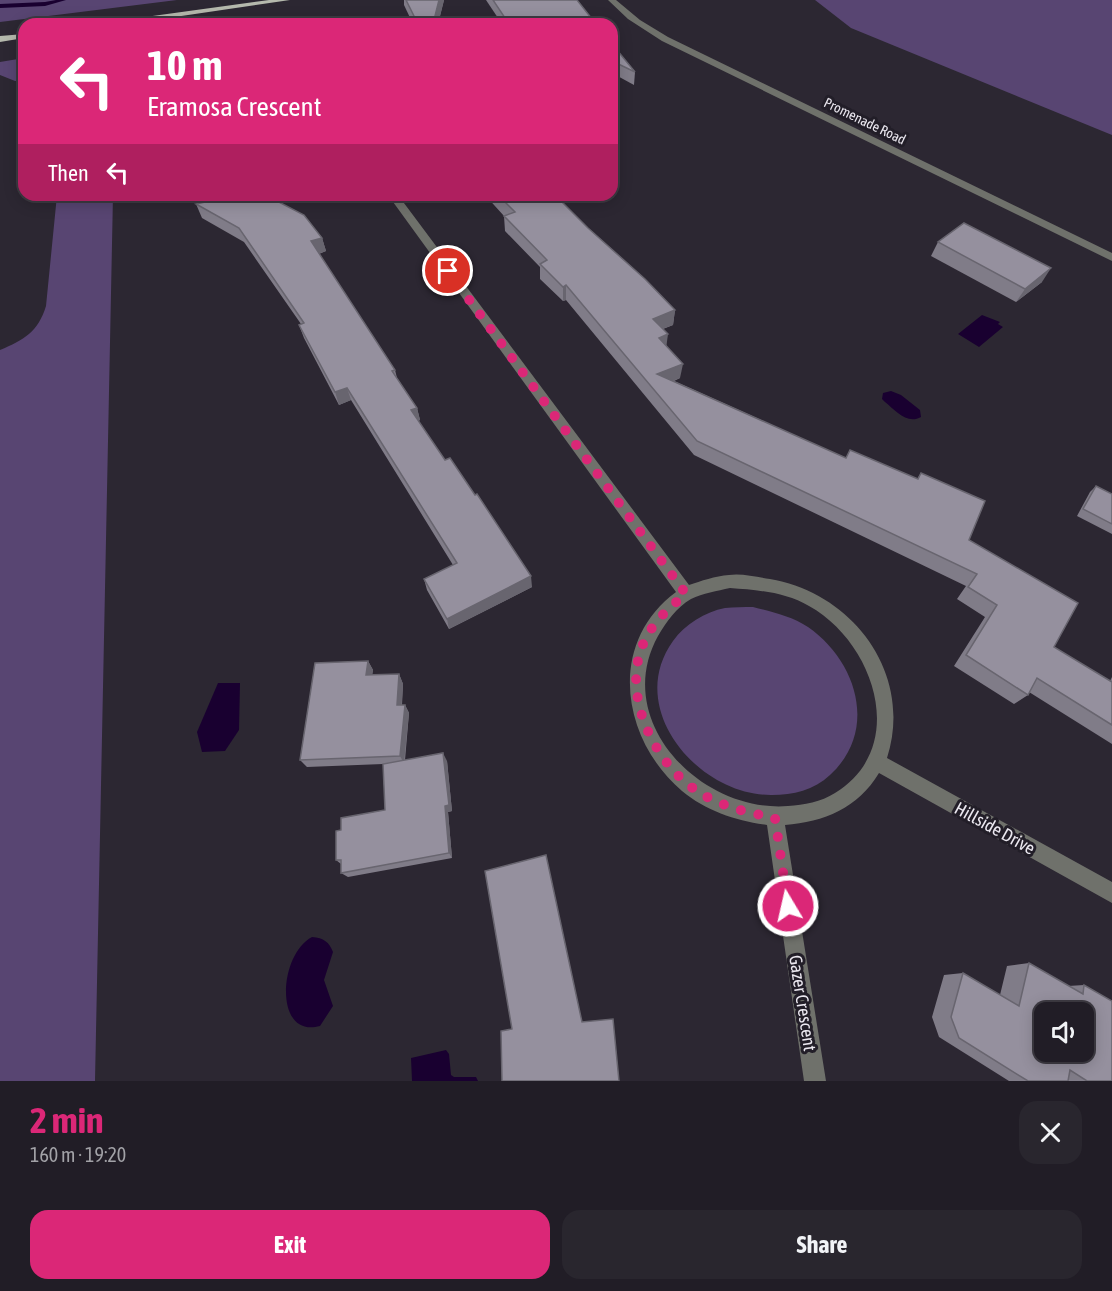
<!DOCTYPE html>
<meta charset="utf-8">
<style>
:root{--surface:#211d26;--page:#29262e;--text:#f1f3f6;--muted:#a2a2a7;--line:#3e3b43;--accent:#db2777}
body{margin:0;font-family:"Asap Condensed",sans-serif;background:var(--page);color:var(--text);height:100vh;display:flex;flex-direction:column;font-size:22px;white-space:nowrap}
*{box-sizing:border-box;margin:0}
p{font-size:20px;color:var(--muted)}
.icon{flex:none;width:33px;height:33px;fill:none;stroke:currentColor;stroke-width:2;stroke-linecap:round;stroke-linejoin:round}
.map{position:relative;height:1081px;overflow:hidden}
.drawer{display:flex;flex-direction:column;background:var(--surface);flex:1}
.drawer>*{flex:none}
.guide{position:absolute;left:18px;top:18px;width:600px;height:183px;border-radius:18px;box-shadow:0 3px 15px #0003,0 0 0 2px var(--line);background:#db2777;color:#fff;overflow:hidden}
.fabs{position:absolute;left:1034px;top:1002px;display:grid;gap:12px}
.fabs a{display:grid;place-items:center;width:60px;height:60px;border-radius:12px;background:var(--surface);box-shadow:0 3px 15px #0003,0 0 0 2px var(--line);font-size:30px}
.pin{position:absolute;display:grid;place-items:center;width:51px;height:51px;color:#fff;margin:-26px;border:3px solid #fff;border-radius:50%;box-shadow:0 2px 6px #0007}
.me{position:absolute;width:66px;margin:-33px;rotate:351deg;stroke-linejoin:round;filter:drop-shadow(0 0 4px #0008)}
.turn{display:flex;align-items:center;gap:21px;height:126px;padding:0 30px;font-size:27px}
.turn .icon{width:78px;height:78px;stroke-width:2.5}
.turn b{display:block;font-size:42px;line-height:51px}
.then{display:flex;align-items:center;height:57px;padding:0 30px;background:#0003;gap:12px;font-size:22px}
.round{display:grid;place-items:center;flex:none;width:63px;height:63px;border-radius:18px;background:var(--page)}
.headline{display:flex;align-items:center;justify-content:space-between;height:102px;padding:0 30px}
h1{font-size:36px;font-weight:700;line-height:45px;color:var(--accent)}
.action{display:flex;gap:12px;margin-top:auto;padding:12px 30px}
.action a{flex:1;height:69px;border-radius:18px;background:var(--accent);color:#fff;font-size:24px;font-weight:700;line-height:69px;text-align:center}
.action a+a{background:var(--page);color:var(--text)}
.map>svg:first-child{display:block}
</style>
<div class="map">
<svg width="1112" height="1081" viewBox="0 0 1112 1081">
<rect width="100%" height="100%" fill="#2c2732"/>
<g fill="#584572">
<polygon points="0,0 177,0 0,22"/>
<polygon points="815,0 1112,0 1112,135 851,28"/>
<polygon points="24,58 24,81 15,81 0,75 0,62"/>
<path d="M57,195H113L95,1081H0V350C24,340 38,332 46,306Z"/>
<path d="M753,607C772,612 791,616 808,627C858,662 878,731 830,775C814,790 793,795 772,795C699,796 624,709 673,641C685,624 705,612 725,608C734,607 744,607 753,607Z"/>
</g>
<g fill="#190030">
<polygon points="982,315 1000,322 998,324 1003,327 979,347 958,334"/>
<path d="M891,391L901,395L920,410L921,417C907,425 895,410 885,402L882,399L883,393Z"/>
<polygon points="218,683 240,683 239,730 225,751 202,752 197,732"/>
<path d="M312,937C324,938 329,942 333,952L324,980L333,1006L320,1026C274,1039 278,955 312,937Z"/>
<polygon points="446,1050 449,1054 451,1075 454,1077 476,1077 478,1081 412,1081 411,1058"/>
</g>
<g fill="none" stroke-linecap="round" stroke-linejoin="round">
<polygon fill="#190030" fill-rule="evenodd" points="56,0 66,0 45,6 0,8 0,4 45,2"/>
<g fill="#6f716b" fill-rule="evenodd">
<polygon points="608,0 616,0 640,20 668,37 1112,253 1112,261 662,41 628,19"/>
<path d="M388,195H398L689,585C701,581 715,576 729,575C741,573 757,577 770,579C853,593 914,674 887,758L1112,882V903L879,773C858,808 824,822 785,825L826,1081H804L767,825C737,821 706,811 682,791C622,740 606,644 676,592ZM730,588C757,590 785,592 809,606C874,642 910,747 835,793C821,802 804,805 788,806C701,813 611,721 658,636C666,622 677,607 691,599C703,593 717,591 730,588Z"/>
</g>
<g fill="#b5b9ad" fill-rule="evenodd">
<polygon points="269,0 290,0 127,24 105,24 109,22"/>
<polygon points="24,34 24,38 0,42 0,36"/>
</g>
</g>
<g fill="#807c88">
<polygon points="404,0 444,0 438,24 413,24 404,5"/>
<polygon points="486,0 577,0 596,24 502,24"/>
<polygon points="612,44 635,72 634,85 612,73"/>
<polygon points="485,195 555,195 588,228 675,310 673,325 663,329 666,346 680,378 674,381 846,458 917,479 921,473 969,540 1054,647 1110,681 1112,677 1112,744 1029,692 1028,695 1014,704 954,666 985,617 957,599 966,586 694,455 566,300 563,301 540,279 540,267 505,231 504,216"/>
<polygon points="271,198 322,238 326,251 319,254 395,370 397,378 417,408 420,420 418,421 532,587 449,629 427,590 424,579 453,565 351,400 339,405 304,338 299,325 301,324 244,242 202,218 196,204 219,199"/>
<polygon points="938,242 1042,282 1016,302 931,256"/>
<polygon points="1096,486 1112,494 1112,534 1077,516 1090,492"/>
<polygon points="368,661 373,670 372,675 399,674 403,684 402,705 405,705 409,713 405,760 447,761 452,811 448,812 452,858 348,877 341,873 341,864 336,860 341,830 385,810 383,764 307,767 300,760"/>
<polygon points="1029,963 1068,986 1084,985 1112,1081 1009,1081 939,1037 932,1017 944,975 963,973 1000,995 1007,966"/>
</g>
<g fill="#68656f">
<polygon points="439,0 444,0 438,24 433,24"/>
<polygon points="322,238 326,251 315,255 311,241"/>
<polygon points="1051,268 1042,282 1016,302 1025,289"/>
<polygon points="566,285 566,300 563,301 563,287"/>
<polygon points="675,310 673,325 651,333 653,319"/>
<polygon points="668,334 666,349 659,338"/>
<polygon points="683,364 680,378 655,388 657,374"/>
<polygon points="347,388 351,400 339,405 335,392"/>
<polygon points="417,408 420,420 414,423 411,410"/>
<polygon points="531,576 532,587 449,629 447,619"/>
<polygon points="368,661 373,670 371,684 366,675"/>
<polygon points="399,674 403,684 401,714 397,705"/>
<polygon points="405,705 409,713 404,763 400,756"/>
<polygon points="443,753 447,761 452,811 448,812 452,858 449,853 445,806"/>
</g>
<g fill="#95909e" stroke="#68656f" stroke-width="1.5" fill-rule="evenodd">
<polygon points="406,0 439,0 433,24 418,24"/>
<polygon points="493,0 577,0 596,24 509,24"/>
<polygon points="612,44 635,72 612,61"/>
<polygon points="217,195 270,195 271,198 304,215 322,238 311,241 395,370 392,371 417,408 411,410 445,460 450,458 475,495 477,494 531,576 447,619 424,579 457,563 347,388 335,392 299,325 304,323 239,228 196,204 219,199"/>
<polygon points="498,195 555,195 588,228 645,279 675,310 653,319 668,334 659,338 683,364 657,374 846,458 850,450 918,479 921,473 985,501 969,540 1078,603 1054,647 1112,682 1112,725 1037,678 1028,695 966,655 997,605 968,587 977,574 697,441 566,285 563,287 540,264 547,260 504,216 515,212"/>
<polygon points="964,223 1051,268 1025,289 938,242"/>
<polygon points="1096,486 1112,494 1112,524 1083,509"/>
<polygon points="368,661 366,675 399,674 397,705 405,705 400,756 300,760 315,663"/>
<polygon points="443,753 449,805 445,806 449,853 341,873 341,860 336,860 336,831 341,830 341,818 385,810 383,764"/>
<polygon points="546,855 582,1022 613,1019 619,1081 502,1081 501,1031 512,1029 485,871"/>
<path d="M1029,963L1083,994L1084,985L1112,1001V1081H1087L1070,1070L1068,1081H1028L959,1038L951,1017L963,973L1019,1006ZM1044,1012H1083V1052H1044Z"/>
</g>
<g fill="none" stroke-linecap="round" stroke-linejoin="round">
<path stroke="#db2777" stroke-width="10" stroke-dasharray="0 18" d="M448,271L686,594C671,606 655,620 646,638C620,687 649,754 690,786C715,805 744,812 775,818L788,906"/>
</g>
<g text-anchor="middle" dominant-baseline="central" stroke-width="6" stroke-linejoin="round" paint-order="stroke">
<g font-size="14" fill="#ebe8f0" stroke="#221e28">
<text transform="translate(865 121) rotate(26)">Promenade Road</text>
</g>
<g font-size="18" fill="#ebe8f0" stroke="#221e28">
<text transform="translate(995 828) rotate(29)">Hillside Drive</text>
<text transform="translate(803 1003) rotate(81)">Gazer Crescent</text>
</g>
</g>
</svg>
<div class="fabs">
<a><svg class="icon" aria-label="sound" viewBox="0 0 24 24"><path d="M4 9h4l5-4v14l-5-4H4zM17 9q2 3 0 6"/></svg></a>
</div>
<div class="pin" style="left:448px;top:271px;background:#d93025"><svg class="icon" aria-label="arrive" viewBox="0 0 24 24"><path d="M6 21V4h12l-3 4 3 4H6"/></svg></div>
<svg class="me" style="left:788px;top:906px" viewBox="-20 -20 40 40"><circle r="17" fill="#db2777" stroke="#fff" stroke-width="3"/><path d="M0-11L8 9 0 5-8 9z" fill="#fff"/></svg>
<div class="guide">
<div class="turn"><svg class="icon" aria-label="left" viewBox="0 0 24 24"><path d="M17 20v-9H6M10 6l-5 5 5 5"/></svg><div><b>10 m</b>Eramosa Crescent</div></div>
<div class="then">Then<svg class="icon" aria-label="left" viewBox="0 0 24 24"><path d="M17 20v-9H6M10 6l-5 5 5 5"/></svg></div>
</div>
</div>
<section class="drawer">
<div class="headline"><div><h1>2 min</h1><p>160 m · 19:20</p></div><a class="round"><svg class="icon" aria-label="close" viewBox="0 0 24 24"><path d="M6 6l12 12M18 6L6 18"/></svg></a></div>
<div class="action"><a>Exit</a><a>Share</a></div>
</section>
